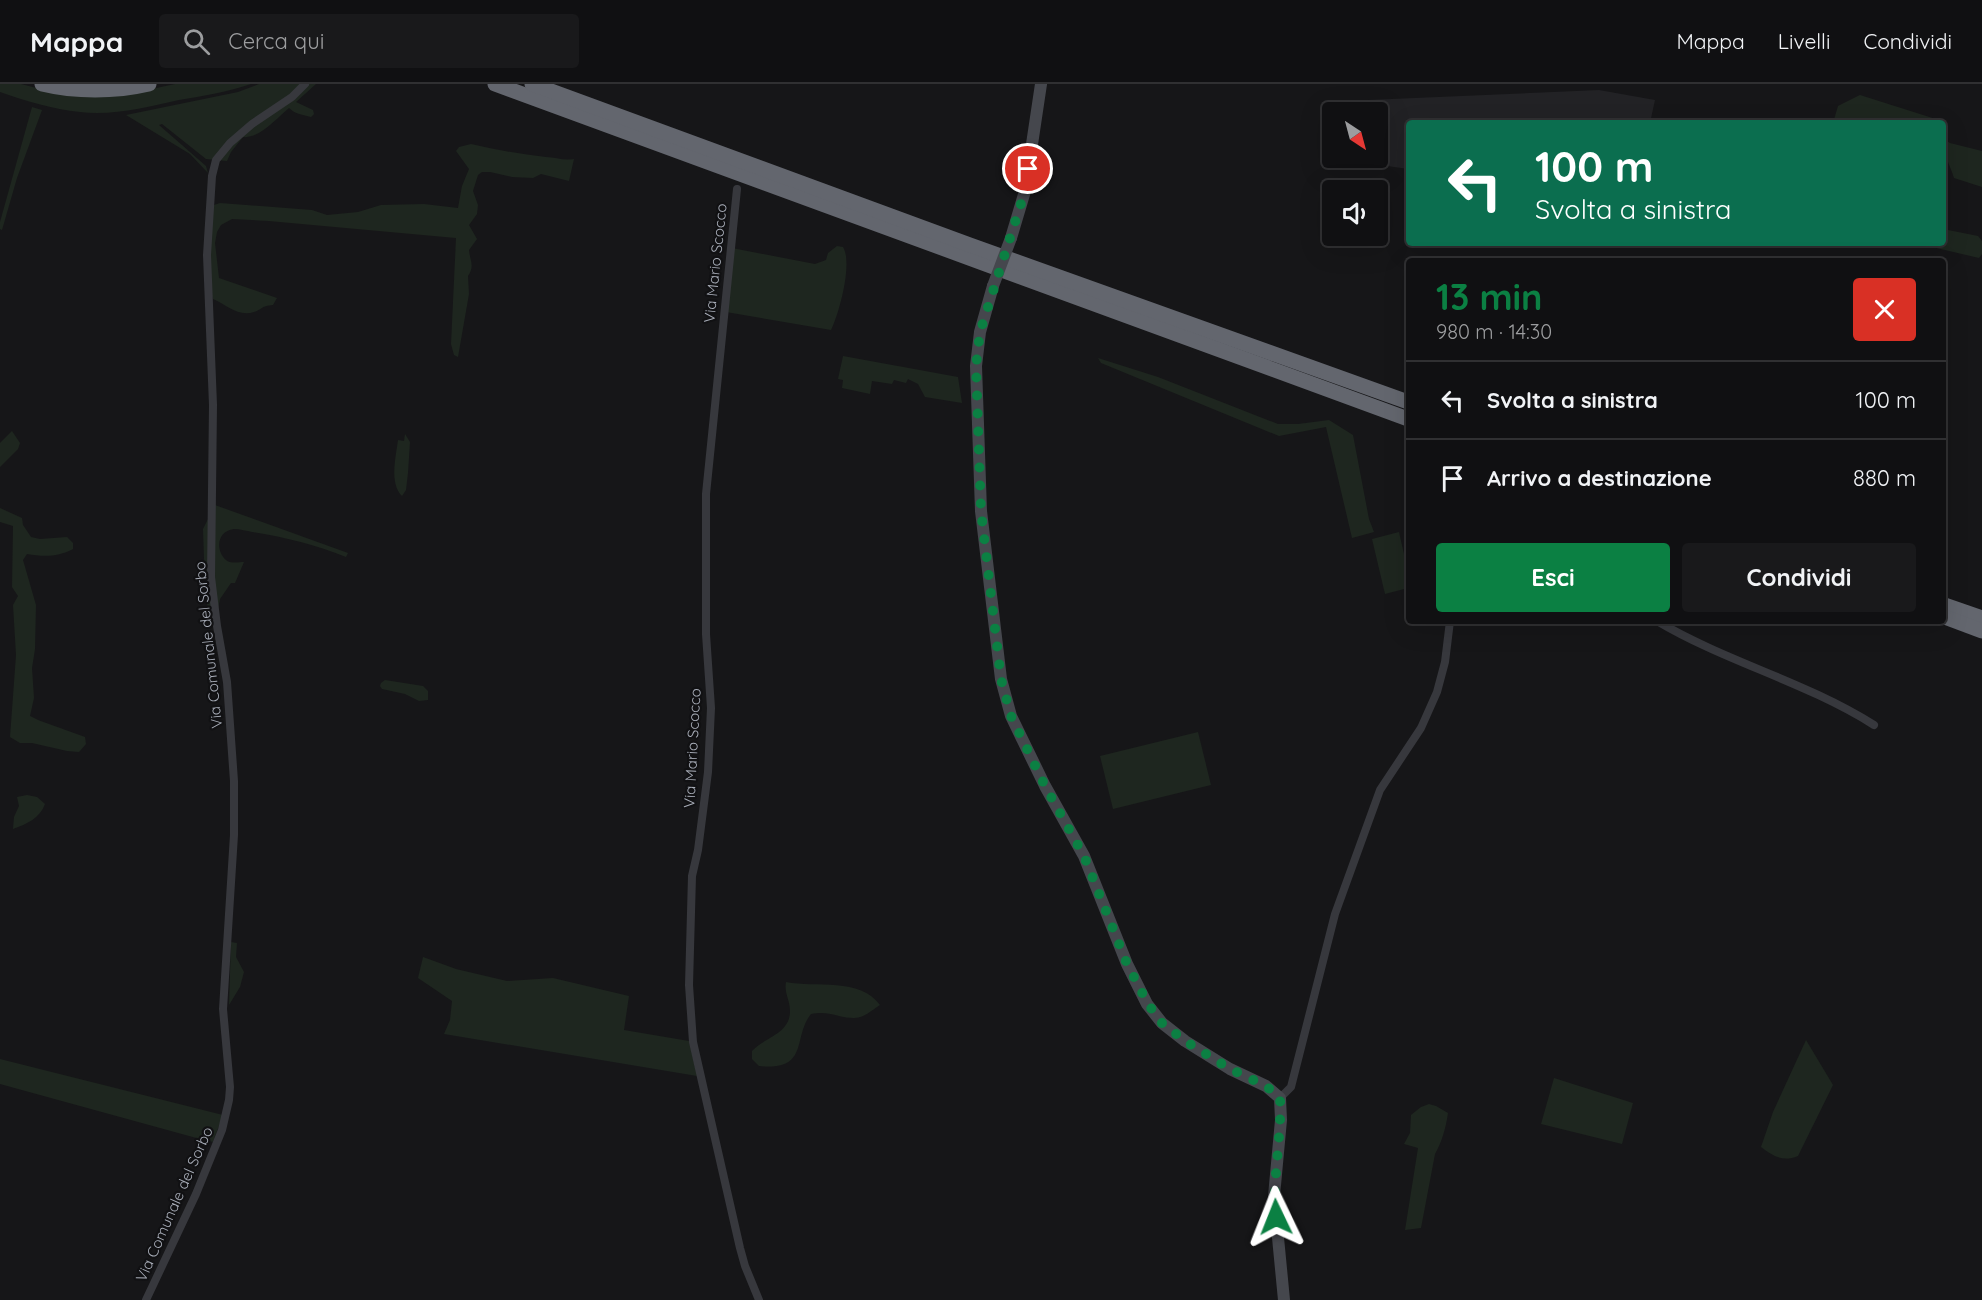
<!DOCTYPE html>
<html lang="it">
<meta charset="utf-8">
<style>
:root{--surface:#101012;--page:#19191b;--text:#f1f3f6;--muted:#9c9d9f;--line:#303032;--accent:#0b8043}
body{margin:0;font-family:Quicksand,sans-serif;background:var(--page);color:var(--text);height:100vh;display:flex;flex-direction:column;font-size:22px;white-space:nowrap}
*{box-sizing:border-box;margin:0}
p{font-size:20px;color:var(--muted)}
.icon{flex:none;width:33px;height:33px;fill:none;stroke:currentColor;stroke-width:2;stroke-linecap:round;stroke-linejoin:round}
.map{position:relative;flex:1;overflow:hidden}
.sheet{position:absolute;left:1406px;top:174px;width:540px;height:366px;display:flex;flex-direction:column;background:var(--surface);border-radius:6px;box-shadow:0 6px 24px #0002,0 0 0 2px var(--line)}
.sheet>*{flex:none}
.banner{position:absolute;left:1406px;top:36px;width:540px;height:126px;border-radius:6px;box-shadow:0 6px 24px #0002,0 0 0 2px var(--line);background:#0b6e4f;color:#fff;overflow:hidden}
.needle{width:39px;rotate:144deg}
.controls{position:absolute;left:1322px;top:18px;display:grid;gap:12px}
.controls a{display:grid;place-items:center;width:66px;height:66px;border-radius:6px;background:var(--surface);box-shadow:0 6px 24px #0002,0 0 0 2px var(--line);font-size:30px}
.pin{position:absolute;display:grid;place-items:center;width:51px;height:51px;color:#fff;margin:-26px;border:3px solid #fff;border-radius:50%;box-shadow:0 2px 6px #0007}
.me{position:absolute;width:66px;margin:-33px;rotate:358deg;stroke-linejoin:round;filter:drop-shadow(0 0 4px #0008)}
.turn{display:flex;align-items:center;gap:21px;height:126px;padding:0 30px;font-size:27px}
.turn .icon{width:78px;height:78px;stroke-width:2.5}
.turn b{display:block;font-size:42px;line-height:51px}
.round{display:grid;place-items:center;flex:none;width:63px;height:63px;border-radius:6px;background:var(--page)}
.headline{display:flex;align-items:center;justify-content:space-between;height:102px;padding:0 30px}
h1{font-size:36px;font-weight:800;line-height:45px;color:var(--accent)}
.cta{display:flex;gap:12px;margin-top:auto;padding:12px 30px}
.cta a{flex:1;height:69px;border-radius:6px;background:var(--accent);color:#fff;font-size:24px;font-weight:800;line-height:69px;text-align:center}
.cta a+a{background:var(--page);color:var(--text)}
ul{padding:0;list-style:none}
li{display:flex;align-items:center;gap:18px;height:78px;padding:0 30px;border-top:2px solid var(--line)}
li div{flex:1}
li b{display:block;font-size:22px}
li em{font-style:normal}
header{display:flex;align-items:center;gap:36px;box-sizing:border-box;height:84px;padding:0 30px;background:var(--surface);border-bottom:2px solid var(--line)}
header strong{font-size:28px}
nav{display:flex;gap:33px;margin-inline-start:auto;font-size:21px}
.search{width:420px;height:54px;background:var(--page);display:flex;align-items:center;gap:15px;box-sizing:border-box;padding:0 21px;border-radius:6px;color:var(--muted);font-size:22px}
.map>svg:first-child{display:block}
</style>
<header>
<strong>Mappa</strong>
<div class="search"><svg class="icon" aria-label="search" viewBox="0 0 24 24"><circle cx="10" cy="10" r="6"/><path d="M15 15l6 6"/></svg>Cerca qui</div>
<nav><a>Mappa</a><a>Livelli</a><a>Condividi</a></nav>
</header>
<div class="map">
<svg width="1982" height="1216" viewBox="0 0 1982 1216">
<rect width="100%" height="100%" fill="#161618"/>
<polygon fill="#222225" points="1599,6 1655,16 1650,39 1408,39 1408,85 1360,78 1361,74 1377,74 1377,28 1366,28 1368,16"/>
<g fill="#1e261f">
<path d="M0,0H21L56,9H133L175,0H251C228,8 203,12 179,16C147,23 113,32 80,28C53,25 25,17 0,8Z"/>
<path d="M259,0H316L296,18L313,26L314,30L311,33C303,31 295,30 289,24C277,34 259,55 243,53L231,68L227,77L206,75L162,40L159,41L206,82L208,89L190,70L126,31L238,8Z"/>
<polygon points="1860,11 1942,37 1942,39 1833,39 1838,22"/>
<polygon points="32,23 42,26 17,94 2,146 0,145 0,138"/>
<path d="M1942,54L1950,59L1982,67V103L1954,94C1950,81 1942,67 1942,54Z"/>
<path d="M471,60C496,66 521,70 546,73C556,73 563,77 574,75L569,97L541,90L533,94L512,93L490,88H482L478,91L473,107L478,121L477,130L469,141L477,155L469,166C470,177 475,182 468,192L469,210L458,273L454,271L451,260L456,154L269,137L232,135L221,141L217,148L215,159L219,194L277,214L273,221C261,222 263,225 254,228C238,233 227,221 213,215L209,205L211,122L220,119L312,126L327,131L358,128L381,121L424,120L458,124L462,102L469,85L456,67L459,63Z"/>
<polygon points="1943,145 1978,152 1982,157 1982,170 1979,174 1915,159 1942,159"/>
<path d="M837,162L843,163C853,179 839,230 831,246L726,228L732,164L815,180L826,176L828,169Z"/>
<polygon points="843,272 958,293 962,319 925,313 918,300 908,295 906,299 894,296 892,300 872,297 870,310 842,304 843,296 838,295"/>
<polygon points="1098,274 1158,293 1278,340 1298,340 1329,336 1353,351 1369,435 1374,448 1352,454 1326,343 1279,352 1101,279"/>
<polygon points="12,347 20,359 18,365 0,383 0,359"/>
<path d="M405,350L410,358L408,389L406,406L402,412C389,399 396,372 398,356L404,357Z"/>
<path d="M215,421L348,469L346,473C316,461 284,453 252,448C247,447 240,445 234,445C217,447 215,466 226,476C230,480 239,478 244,478L235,499H231L220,515L218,525L211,528L205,517L207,497L204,475L203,445Z"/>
<path d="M0,424L22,434L23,441L31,453L40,455L67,453L73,459V465C58,473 44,473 27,470L23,476L36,521L35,565L32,584L34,614L30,632L38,636L85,653L86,660L79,668L67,667L32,659H20L10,653L16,571L13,521L18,512L12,503L13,442L0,438Z"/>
<polygon points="1399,448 1408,488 1408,504 1385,510 1372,455"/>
<polygon points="385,596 423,602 428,607 428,616 419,617 405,610 382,605 380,602 381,599"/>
<polygon points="1198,648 1211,701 1113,725 1100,672"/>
<path d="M27,711L37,713L45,720C40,734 27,740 13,745L14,733L19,722L17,713Z"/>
<polygon points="231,858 237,859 236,873 244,888 240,903 229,921"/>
<polygon points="423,873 456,885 507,897 553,894 629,912 624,946 689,957 697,992 444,950 450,936 452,917 418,894"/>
<path d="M786,898C816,904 860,893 880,921C872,926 864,934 854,934C838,934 829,926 811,930C792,954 810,987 759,982L752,975V967C765,953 790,950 790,927C790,916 784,909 786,898Z"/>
<path d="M1806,956L1833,1001L1798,1072C1783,1078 1774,1073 1761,1063L1773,1028Z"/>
<polygon points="0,975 223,1031 213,1058 200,1055 0,1000"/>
<polygon points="1554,994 1633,1019 1622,1060 1541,1040"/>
<path d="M1429,1020L1436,1022L1448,1029C1446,1043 1442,1058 1435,1070L1421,1144L1405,1146L1418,1064L1404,1060L1410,1049L1411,1031L1421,1023Z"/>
</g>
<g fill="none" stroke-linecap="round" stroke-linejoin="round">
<g stroke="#37383d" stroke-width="8">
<polyline points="737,105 706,410 706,550 711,624 708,688 698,766 692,792 689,901 693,958 740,1164 745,1182 759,1216"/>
<path d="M1657,537C1726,578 1806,598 1874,641"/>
<polyline points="1280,1014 1291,1003 1335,830 1380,706 1421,644 1437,608 1445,578 1450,537"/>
<polyline points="146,1216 196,1110 222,1046 229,1016 230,1003 223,925 234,751 234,697 227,598 217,542 211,493 213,321 207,171 212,92 216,76 230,59 252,40 292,13 305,0"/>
</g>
<g stroke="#45474d" stroke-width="12">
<polyline points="1011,154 1025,107 1041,0"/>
<polyline points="993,202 980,248 976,282 981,427 1001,595 1011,632 1045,702 1084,772 1127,880 1147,920 1162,939 1185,957 1230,985 1266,1002 1280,1014 1281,1036 1274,1112 1284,1216"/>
</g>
<g stroke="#63666e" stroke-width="15">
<path d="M42,0C75,8 115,8 149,0"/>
<polyline points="495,0 1408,335"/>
<polyline points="532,0 970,161 1408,318"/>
<polyline points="1942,520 1982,534"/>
<polyline points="1942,532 1982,547"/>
</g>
<polyline stroke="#45474d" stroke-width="12" points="993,202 1011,154"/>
</g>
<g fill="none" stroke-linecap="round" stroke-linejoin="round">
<path stroke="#0b8043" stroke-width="10" stroke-dasharray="0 18" d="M1028,85L1025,107L980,248L976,282L981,427L1001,595L1011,632L1045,702L1084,772L1127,880L1148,920L1162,939L1185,957L1230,985L1266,1002L1280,1014C1282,1054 1272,1093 1276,1133"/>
</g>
<g text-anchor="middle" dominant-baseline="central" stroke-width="4.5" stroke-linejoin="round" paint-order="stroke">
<g font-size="15" fill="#a8adb8" stroke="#111113">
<text transform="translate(715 179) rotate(-84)">Via Mario Scocco</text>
<text transform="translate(208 561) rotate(-96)">Via Comunale del Sorbo</text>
<text transform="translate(692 664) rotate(-87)">Via Mario Scocco</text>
<text transform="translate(174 1120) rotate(-66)">Via Comunale del Sorbo</text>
</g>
</g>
</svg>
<div class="controls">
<a><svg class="needle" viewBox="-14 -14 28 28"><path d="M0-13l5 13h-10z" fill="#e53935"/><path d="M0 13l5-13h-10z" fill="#9c9d9f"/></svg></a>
<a><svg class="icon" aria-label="sound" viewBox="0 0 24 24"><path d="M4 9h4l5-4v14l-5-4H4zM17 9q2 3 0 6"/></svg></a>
</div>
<div class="pin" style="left:1028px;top:85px;background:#d93025"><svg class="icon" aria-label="arrive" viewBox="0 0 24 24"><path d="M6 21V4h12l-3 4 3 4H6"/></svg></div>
<svg class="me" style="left:1276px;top:1133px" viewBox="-20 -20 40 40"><path d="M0-17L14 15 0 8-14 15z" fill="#0b8043" stroke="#fff" stroke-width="4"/></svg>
<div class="banner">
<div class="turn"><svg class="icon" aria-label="left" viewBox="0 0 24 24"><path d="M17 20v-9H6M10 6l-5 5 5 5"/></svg><div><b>100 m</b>Svolta a sinistra</div></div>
</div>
<section class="sheet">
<div class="headline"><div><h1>13 min</h1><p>980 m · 14:30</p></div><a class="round" style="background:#d93025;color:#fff"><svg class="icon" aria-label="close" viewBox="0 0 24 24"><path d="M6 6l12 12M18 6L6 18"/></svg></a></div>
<ul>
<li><svg class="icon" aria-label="left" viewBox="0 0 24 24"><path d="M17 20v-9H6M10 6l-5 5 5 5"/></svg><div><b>Svolta a sinistra</b></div><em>100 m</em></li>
<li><svg class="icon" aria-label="arrive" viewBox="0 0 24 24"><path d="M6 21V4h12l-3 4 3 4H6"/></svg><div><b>Arrivo a destinazione</b></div><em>880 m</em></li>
</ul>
<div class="cta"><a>Esci</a><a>Condividi</a></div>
</section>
</div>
